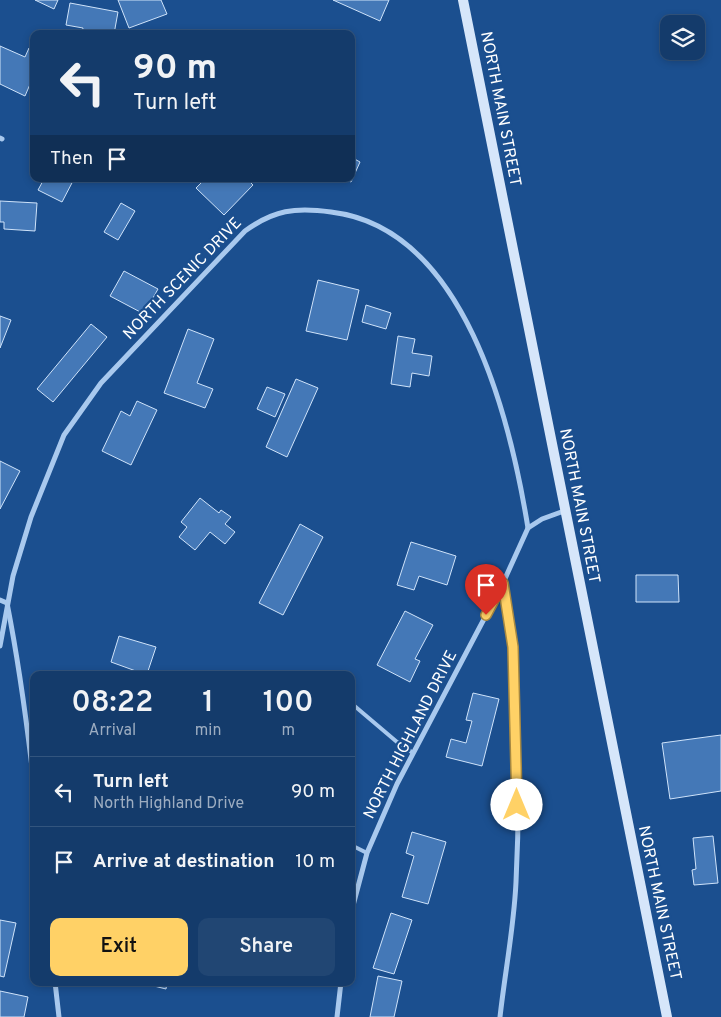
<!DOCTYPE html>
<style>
:root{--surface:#143b6b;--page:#214673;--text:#f1f3f6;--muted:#9dadc1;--line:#33557e;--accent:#ffd166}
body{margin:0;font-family:Overpass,sans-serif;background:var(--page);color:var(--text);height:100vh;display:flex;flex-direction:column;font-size:19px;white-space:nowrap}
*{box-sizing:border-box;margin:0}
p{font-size:16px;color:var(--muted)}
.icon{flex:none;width:28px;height:28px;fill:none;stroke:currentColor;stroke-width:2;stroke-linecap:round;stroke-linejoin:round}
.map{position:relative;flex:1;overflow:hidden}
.drawer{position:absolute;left:30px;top:671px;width:325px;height:315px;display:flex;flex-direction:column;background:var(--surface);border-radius:10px;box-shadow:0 2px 8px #0003,0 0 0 1px var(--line)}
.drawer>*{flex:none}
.top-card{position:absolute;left:30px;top:30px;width:325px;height:152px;border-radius:10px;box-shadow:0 2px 8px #0003,0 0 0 1px var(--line);background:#143b6b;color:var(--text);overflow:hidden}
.buttons{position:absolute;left:660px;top:15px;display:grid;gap:10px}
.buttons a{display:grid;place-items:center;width:45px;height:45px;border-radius:10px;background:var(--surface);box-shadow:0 2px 8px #0003,0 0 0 1px var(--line);font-size:25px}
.pin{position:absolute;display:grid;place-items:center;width:42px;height:42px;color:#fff;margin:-51px -21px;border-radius:50% 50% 50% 0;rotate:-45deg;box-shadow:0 0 5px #0007}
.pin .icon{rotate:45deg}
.me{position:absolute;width:55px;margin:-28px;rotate:0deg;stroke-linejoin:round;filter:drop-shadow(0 0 4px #0008)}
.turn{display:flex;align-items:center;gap:18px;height:105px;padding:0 20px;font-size:22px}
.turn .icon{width:65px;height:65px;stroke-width:2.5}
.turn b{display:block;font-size:35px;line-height:42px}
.then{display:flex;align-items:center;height:48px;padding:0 20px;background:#0003;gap:10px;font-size:19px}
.eta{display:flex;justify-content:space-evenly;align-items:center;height:85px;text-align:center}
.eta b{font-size:30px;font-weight:600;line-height:35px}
.button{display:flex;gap:10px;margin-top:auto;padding:10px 20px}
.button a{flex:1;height:58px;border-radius:10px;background:var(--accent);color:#111;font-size:20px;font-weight:600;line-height:58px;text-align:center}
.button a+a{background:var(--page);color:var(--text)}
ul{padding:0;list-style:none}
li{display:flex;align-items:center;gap:15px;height:70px;padding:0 20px;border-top:1px solid var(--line)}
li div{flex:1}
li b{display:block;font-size:19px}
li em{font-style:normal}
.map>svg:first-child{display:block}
</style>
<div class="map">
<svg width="721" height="1017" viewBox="0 0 721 1017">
<rect width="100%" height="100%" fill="#1b4f8f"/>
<g fill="#4478b7" stroke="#cfe3fa">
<polygon points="35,0 58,0 54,9"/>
<polygon points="118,0 161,0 167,14 129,28"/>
<polygon points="333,0 389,0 380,21"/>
<polygon points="70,3 118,12 114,34 82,34 83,28 66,25"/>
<polygon points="0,46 25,57 29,48 34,50 34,75 25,96 0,84"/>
<polygon points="351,157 360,162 351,182 345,179 351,179"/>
<polygon points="44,179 74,179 62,202 38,190"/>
<polygon points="205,179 247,179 253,185 224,215 196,188"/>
<polygon points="0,201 37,203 35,231 4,229 4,222 0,222"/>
<polygon points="121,203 135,211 118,240 104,232"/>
<polygon points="124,271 158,289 144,314 110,296"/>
<polygon points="318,280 359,290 347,340 306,331"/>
<polygon points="366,305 391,313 386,329 362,322"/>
<polygon points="0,316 11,320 0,348"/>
<polygon points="91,324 107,337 53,402 37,389"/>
<polygon points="188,329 214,339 197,383 213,389 205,408 164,393"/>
<polygon points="398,336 415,339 412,353 432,356 429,376 412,373 410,387 391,384"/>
<polygon points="296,379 318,388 287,457 266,447"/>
<polygon points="267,387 285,394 275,417 257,409"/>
<polygon points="137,401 157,410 131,465 102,451 121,411 130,416"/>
<polygon points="0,461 20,471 0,509"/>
<polygon points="200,498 219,513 221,510 231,517 225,524 235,532 225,544 210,532 195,550 179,537 187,527 181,522"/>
<polygon points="300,524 323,537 283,615 259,603"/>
<polygon points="411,542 456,556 447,585 419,576 414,590 397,585"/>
<polygon points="636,575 678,575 679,602 636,602"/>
<polygon points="405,611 433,625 415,659 420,661 410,682 377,665"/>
<polygon points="119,636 156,647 148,671 163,675 147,675 111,662"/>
<polygon points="473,693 499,699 482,766 446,757 451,739 466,743 472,721 466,720"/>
<polygon points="721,735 721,791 670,799 662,743"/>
<polygon points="412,832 446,842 428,904 402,897 414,856 406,853"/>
<polygon points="713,836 718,883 694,885 692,870 696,869 693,838"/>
<polygon points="391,913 412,920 394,974 373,968"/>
<polygon points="0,920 16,923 4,977 0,976"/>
<polygon points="378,976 402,981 394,1017 370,1017"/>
<polygon points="146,982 167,982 166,989 146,984"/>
<polygon points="0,991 28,997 24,1017 0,1017"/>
</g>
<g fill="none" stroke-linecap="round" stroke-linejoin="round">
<g stroke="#a9c9ee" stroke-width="4">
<polyline points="351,703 397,742 413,753"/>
<polyline points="351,845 367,853"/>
</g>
<g stroke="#a9c9ee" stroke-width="5">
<polyline points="0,138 2,139"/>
<path d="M0,600L7,603C19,664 27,723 34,785"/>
<path d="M0,646L13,576L31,517L64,435L101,383L245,231C274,210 295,207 331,212C465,228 510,418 528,528"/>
<polyline points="351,913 367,853 397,784 503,583 528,528 542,519 564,511"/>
<polyline points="55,982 59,1017"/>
<polyline points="337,1017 341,982"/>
<path d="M500,1017C505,972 514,927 516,882C521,783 518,682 503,584"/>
</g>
<polyline stroke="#d6e6fa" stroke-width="10" points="463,0 667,1017"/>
</g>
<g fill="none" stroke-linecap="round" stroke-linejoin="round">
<g stroke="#a68842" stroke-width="12">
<polyline id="route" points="486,615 503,583 513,647 517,805"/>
</g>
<use href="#route" stroke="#ffd166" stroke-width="9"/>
</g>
<g text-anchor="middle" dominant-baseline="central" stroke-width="4.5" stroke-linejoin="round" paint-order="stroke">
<g font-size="16" fill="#fff" stroke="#1b4f8f">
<text transform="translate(500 109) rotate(79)">NORTH MAIN STREET</text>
<text transform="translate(183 279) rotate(-46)">NORTH SCENIC DRIVE</text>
<text transform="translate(579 506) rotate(79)">NORTH MAIN STREET</text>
<text transform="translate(411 735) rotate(-63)">NORTH HIGHLAND DRIVE</text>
<text transform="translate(659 903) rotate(78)">NORTH MAIN STREET</text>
</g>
</g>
</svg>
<div class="buttons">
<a><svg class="icon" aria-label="layers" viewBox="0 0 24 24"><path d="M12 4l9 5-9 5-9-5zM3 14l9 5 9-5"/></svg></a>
</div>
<div class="pin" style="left:486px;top:615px;background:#d93025"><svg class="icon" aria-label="arrive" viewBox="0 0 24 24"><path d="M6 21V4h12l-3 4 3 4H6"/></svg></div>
<svg class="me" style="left:517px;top:805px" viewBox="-20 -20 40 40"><circle r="19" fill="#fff"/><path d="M0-13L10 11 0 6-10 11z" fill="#ffd166"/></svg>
<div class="top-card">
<div class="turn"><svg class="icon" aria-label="left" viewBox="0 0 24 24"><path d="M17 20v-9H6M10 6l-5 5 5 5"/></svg><div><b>90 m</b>Turn left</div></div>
<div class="then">Then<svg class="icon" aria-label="arrive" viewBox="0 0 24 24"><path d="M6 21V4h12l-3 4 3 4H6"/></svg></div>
</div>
<section class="drawer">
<div class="eta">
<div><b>08:22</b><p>Arrival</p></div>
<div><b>1</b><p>min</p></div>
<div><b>100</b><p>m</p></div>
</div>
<ul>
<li><svg class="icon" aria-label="left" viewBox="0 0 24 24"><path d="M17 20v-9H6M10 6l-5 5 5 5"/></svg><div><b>Turn left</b><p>North Highland Drive</p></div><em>90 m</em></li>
<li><svg class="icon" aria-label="arrive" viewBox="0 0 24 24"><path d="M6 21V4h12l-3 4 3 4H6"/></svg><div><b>Arrive at destination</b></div><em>10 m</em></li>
</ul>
<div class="button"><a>Exit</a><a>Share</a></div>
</section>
</div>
